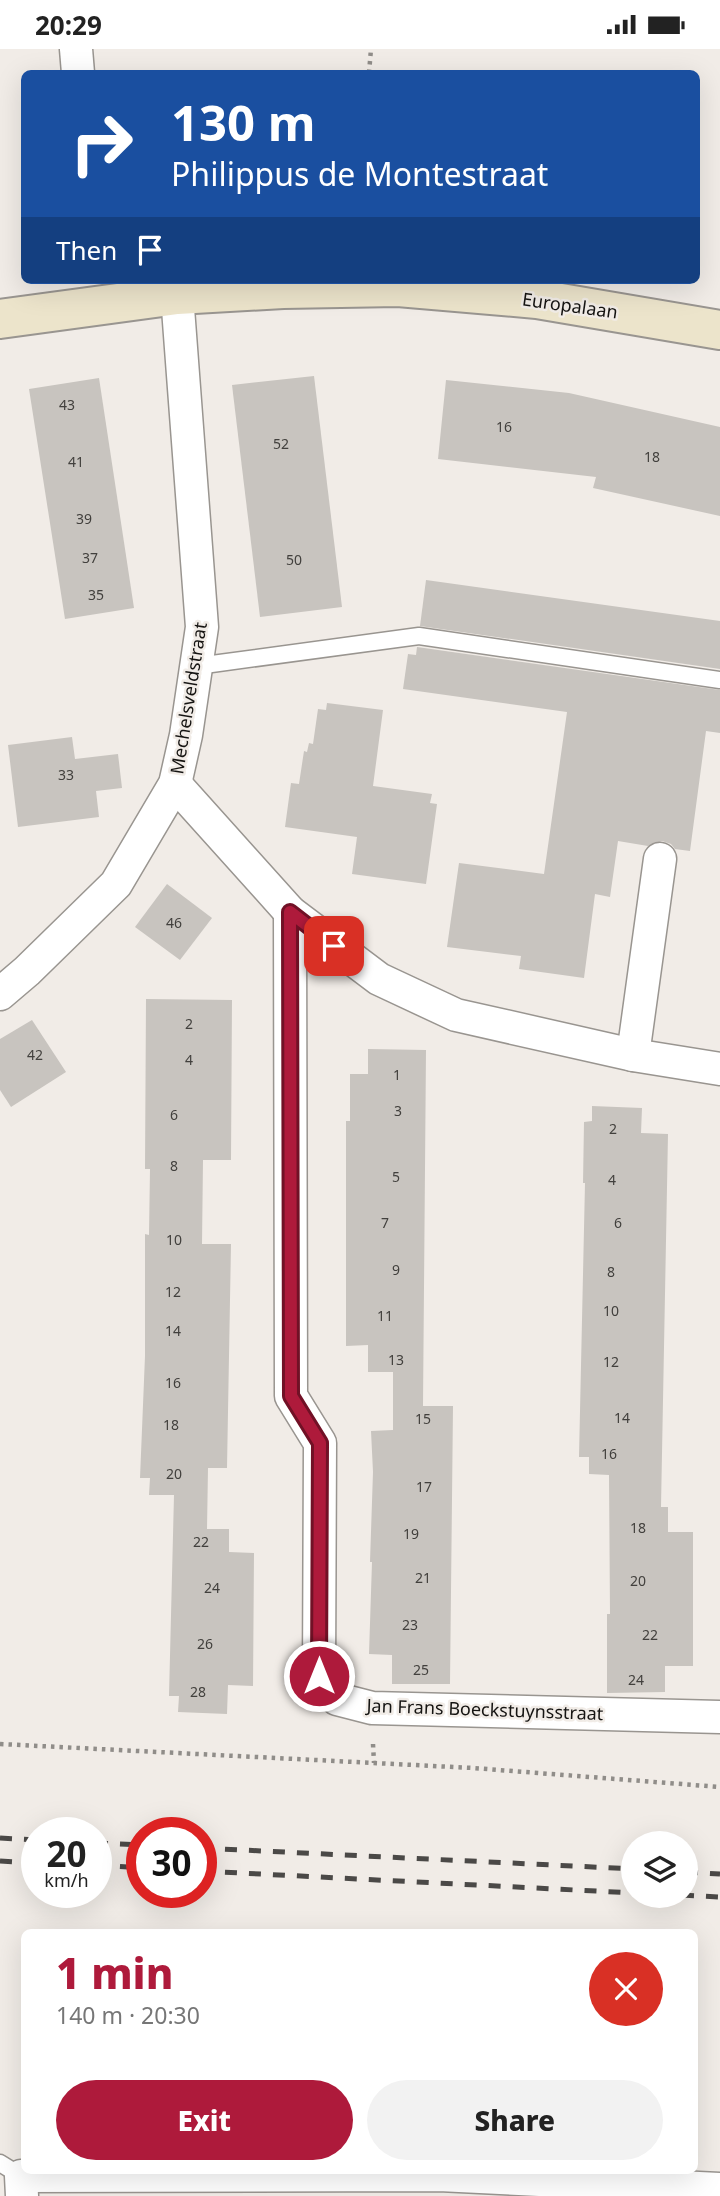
<!DOCTYPE html>
<meta charset="utf-8">
<style>
:root{--surface:#fff;--page:#f2f2f2;--text:#222;--muted:#767676;--accent:#ae1a3b}
body{margin:0;font-family:"Noto Sans",sans-serif;background:var(--page);color:var(--text);height:100vh;display:flex;flex-direction:column;font-size:26px;white-space:nowrap}
*{box-sizing:border-box;margin:0}
p{font-size:23px;color:var(--muted)}
.icon{flex:none;width:38px;height:38px;fill:none;stroke:currentColor;stroke-width:2;stroke-linecap:round;stroke-linejoin:round}
.map{position:relative;flex:1;overflow:hidden}
.details{position:absolute;left:21px;top:1880px;width:677px;height:245px;display:flex;flex-direction:column;background:var(--surface);border-radius:10px;box-shadow:0 7px 28px #0002}
.details>*{flex:none}
.top-card{position:absolute;left:21px;top:21px;width:679px;height:214px;border-radius:10px;box-shadow:0 7px 28px #0002;background:#1a4fa0;color:#fff;overflow:hidden}
.tools{position:absolute;left:621px;top:1782px;display:grid;gap:14px}
.tools a{display:grid;place-items:center;width:77px;height:77px;border-radius:50%;background:var(--surface);box-shadow:0 7px 28px #0002;font-size:35px}
.speed{position:absolute;left:21px;top:1768px;display:flex;gap:14px;font-size:35px;font-weight:700;text-align:center}
.speed>*{display:grid;place-content:center;width:91px;height:91px;border-radius:50%;background:var(--surface);box-shadow:0 7px 28px #0002;line-height:1}
.speed small{font-size:18px;font-weight:400}
.speed .limit{border:10px solid #d22;background:#fff;color:#111}
.pin{position:absolute;display:grid;place-items:center;width:60px;height:60px;color:#fff;margin:-30px;border-radius:14px;box-shadow:0 4px 10px #0006}
.me{position:absolute;width:77px;margin:-38px;rotate:0deg;stroke-linejoin:round;filter:drop-shadow(0 0 5px #0008)}
.turn{display:flex;align-items:center;gap:24px;height:147px;padding:0 35px;font-size:32px}
.turn .icon{width:91px;height:91px;stroke-width:2.5}
.turn b{display:block;font-size:49px;line-height:60px}
.then{display:flex;align-items:center;height:66px;padding:0 35px;background:#0003;gap:14px;font-size:26px}
.round{display:grid;place-items:center;flex:none;width:74px;height:74px;border-radius:37px;background:var(--page)}
.overview{display:flex;align-items:center;justify-content:space-between;height:119px;padding:0 35px}
h1{font-size:42px;font-weight:800;line-height:52px;color:var(--accent)}
.action{display:flex;gap:14px;margin-top:auto;padding:14px 35px}
.action a{flex:1;height:80px;border-radius:42px;background:var(--accent);color:#fff;font-size:28px;font-weight:800;line-height:80px;text-align:center}
.action a+a{background:var(--page);color:var(--text)}
.status{display:flex;justify-content:space-between;align-items:center;height:49px;padding:0 35px;background:var(--surface);direction:ltr}
.status svg{height:19px;fill:currentColor}
.map>svg:first-child{display:block}
</style>
<div class="status"><b>20:29</b><svg viewBox="0 0 49 12"><path d="M0 12V9h3v3zM5 12V6h3v6zM10 12V3h3v9zM15 12V0h3v12zM26 1h20v11H26zM47 4h2v5h-2z"/></svg></div>
<div class="map">
<svg width="720" height="2147" viewBox="0 0 720 2147">
<rect width="100%" height="100%" fill="#f1ece7"/>
<g fill="#c8c4bf">
<polygon points="314,327 342,558 260,568 232,336"/>
<polygon points="99,329 134,559 65,570 29,340"/>
<polygon points="446,331 569,344 720,378 720,467 593,439 596,428 438,410"/>
<polygon points="426,531 720,572 720,620 420,577"/>
<polygon points="417,598 720,641 720,684 706,682 690,802 675,800 671,795 662,792 648,797 618,792 610,848 595,845 584,929 519,920 521,907 447,898 459,814 544,825 567,663 403,640 408,605 416,606"/>
<polygon points="327,654 383,661 373,737 432,745 430,754 437,755 426,835 352,825 357,788 285,778 291,734 299,735 304,702 307,703 309,694 313,695 318,660 326,661"/>
<polygon points="72,688 75,710 118,705 122,739 96,742 99,768 18,778 8,696"/>
<polygon points="167,835 212,869 180,911 135,878"/>
<polygon points="146,950 232,951 231,1111 203,1111 202,1195 231,1195 227,1419 208,1419 207,1480 229,1480 229,1503 254,1504 253,1637 228,1636 227,1665 178,1663 179,1647 169,1647 174,1446 149,1446 150,1429 140,1429 145,1307 145,1185 149,1186 150,1120 145,1120"/>
<polygon points="32,971 66,1023 11,1058 0,1041 0,990"/>
<polygon points="368,1000 426,1001 423,1357 453,1357 450,1635 392,1635 392,1606 369,1605 372,1513 370,1513 373,1423 371,1382 393,1381 393,1323 368,1323 368,1296 346,1297 346,1072 350,1072 350,1025 368,1025"/>
<polygon points="592,1057 642,1059 641,1084 668,1085 661,1458 668,1458 668,1483 693,1483 693,1617 665,1617 665,1643 607,1644 607,1565 610,1565 609,1426 589,1425 589,1408 579,1408 585,1134 583,1134 584,1073 592,1072"/>
</g>
<g fill="none" stroke-linecap="round" stroke-linejoin="round">
<g stroke="#999590" stroke-width="19">
<g id="lane">
<polyline points="197,617 419,587 720,631"/>
<polyline points="0,2114 21,2127"/>
</g>
</g>
<g stroke="#999590" stroke-width="35">
<g id="street">
<polyline points="76,0 78,24"/>
<polyline points="175,735 290,863 379,930 456,966 633,1006 720,1020"/>
<polyline points="290,863 291,1347 320,1394 319,1627 337,1650 372,1659 720,1668"/>
<polyline points="0,945 27,922 116,835 175,735 186,686 202,578 177,246"/>
<polyline points="633,1006 660,810"/>
<polyline points="22,2147 21,2127 439,2126 720,2140"/>
</g>
</g>
<g stroke="#999590" stroke-width="42">
<polyline id="secondary" points="0,270 177,246 283,240 398,238 537,250 720,281"/>
</g>
<g stroke="#908d89" stroke-width="4.5" stroke-dasharray="3.5 5" stroke-linecap="butt">
<polyline points="369,24 371,0"/>
<polyline points="0,1695 473,1719 720,1738"/>
<polyline points="373,1695 374,1714"/>
</g>
<use href="#lane" stroke="#fff" stroke-width="16"/>
<use href="#street" stroke="#fff" stroke-width="32"/>
<use href="#secondary" stroke="#ece4cb" stroke-width="38"/>
<g stroke="#4b4947" stroke-width="5" stroke-dasharray="12 12" stroke-linecap="butt">
<polyline points="0,1789 37,1791"/>
<polyline points="96,1794 142,1796"/>
<polyline points="201,1799 634,1820"/>
<polyline points="0,1812 37,1814"/>
<polyline points="96,1816 142,1819"/>
<polyline points="201,1822 634,1844"/>
<polyline points="686,1823 720,1825"/>
<polyline points="682,1846 720,1848"/>
</g>
</g>
<g fill="none" stroke-linecap="round" stroke-linejoin="round">
<g stroke="#711126" stroke-width="18">
<polyline id="route" points="319,1627 320,1394 291,1347 290,863 334,897"/>
</g>
<use href="#route" stroke="#ae1a3b" stroke-width="12"/>
</g>
<g text-anchor="middle" dominant-baseline="central" stroke-width="5" stroke-linejoin="round" paint-order="stroke">
<g font-size="14" fill="#42403d">
<text x="67" y="355">43</text>
<text x="504" y="377">16</text>
<text x="281" y="394">52</text>
<text x="652" y="407">18</text>
<text x="76" y="412">41</text>
<text x="84" y="469">39</text>
<text x="90" y="508">37</text>
<text x="294" y="510">50</text>
<text x="96" y="545">35</text>
<text x="66" y="725">33</text>
<text x="174" y="873">46</text>
<text x="189" y="974">2</text>
<text x="35" y="1005">42</text>
<text x="189" y="1010">4</text>
<text x="397" y="1025">1</text>
<text x="398" y="1061">3</text>
<text x="174" y="1065">6</text>
<text x="613" y="1079">2</text>
<text x="174" y="1116">8</text>
<text x="396" y="1127">5</text>
<text x="612" y="1130">4</text>
<text x="385" y="1173">7</text>
<text x="618" y="1173">6</text>
<text x="174" y="1190">10</text>
<text x="396" y="1220">9</text>
<text x="611" y="1222">8</text>
<text x="173" y="1242">12</text>
<text x="611" y="1261">10</text>
<text x="385" y="1266">11</text>
<text x="173" y="1281">14</text>
<text x="396" y="1310">13</text>
<text x="611" y="1312">12</text>
<text x="173" y="1333">16</text>
<text x="622" y="1368">14</text>
<text x="423" y="1369">15</text>
<text x="171" y="1375">18</text>
<text x="609" y="1404">16</text>
<text x="174" y="1424">20</text>
<text x="424" y="1437">17</text>
<text x="638" y="1478">18</text>
<text x="411" y="1484">19</text>
<text x="201" y="1492">22</text>
<text x="423" y="1528">21</text>
<text x="638" y="1531">20</text>
<text x="212" y="1538">24</text>
<text x="410" y="1575">23</text>
<text x="650" y="1585">22</text>
<text x="205" y="1594">26</text>
<text x="421" y="1620">25</text>
<text x="636" y="1630">24</text>
<text x="198" y="1642">28</text>
</g>
<g font-size="18" fill="#151412" stroke="#f1ece7">
<text transform="translate(570 256) rotate(8)">Europalaan</text>
<text transform="translate(188 649) rotate(-81)">Mechelsveldstraat</text>
<text transform="translate(485 1660) rotate(2)">Jan Frans Boeckstuynsstraat</text>
</g>
</g>
</svg>
<div class="tools">
<a><svg class="icon" aria-label="layers" viewBox="0 0 24 24"><path d="M12 4l9 5-9 5-9-5zM3 14l9 5 9-5"/></svg></a>
</div>
<div class="speed"><div>20<small>km/h</small></div><div class="limit">30</div></div>
<div class="pin" style="left:334px;top:897px;background:#d93025"><svg class="icon" aria-label="arrive" viewBox="0 0 24 24"><path d="M6 21V4h12l-3 4 3 4H6"/></svg></div>
<svg class="me" style="left:319px;top:1627px" viewBox="-20 -20 40 40"><circle r="17" fill="#ae1a3b" stroke="#fff" stroke-width="3"/><path d="M0-11L8 9 0 5-8 9z" fill="#fff"/></svg>
<div class="top-card">
<div class="turn"><svg class="icon" aria-label="right" viewBox="0 0 24 24"><path d="M7 20v-9h11M14 6l5 5-5 5"/></svg><div><b>130 m</b>Philippus de Montestraat</div></div>
<div class="then">Then<svg class="icon" aria-label="arrive" viewBox="0 0 24 24"><path d="M6 21V4h12l-3 4 3 4H6"/></svg></div>
</div>
<section class="details">
<div class="overview"><div><h1>1 min</h1><p>140 m · 20:30</p></div><a class="round" style="background:#d93025;color:#fff"><svg class="icon" aria-label="close" viewBox="0 0 24 24"><path d="M6 6l12 12M18 6L6 18"/></svg></a></div>
<div class="action"><a>Exit</a><a>Share</a></div>
</section>
</div>
